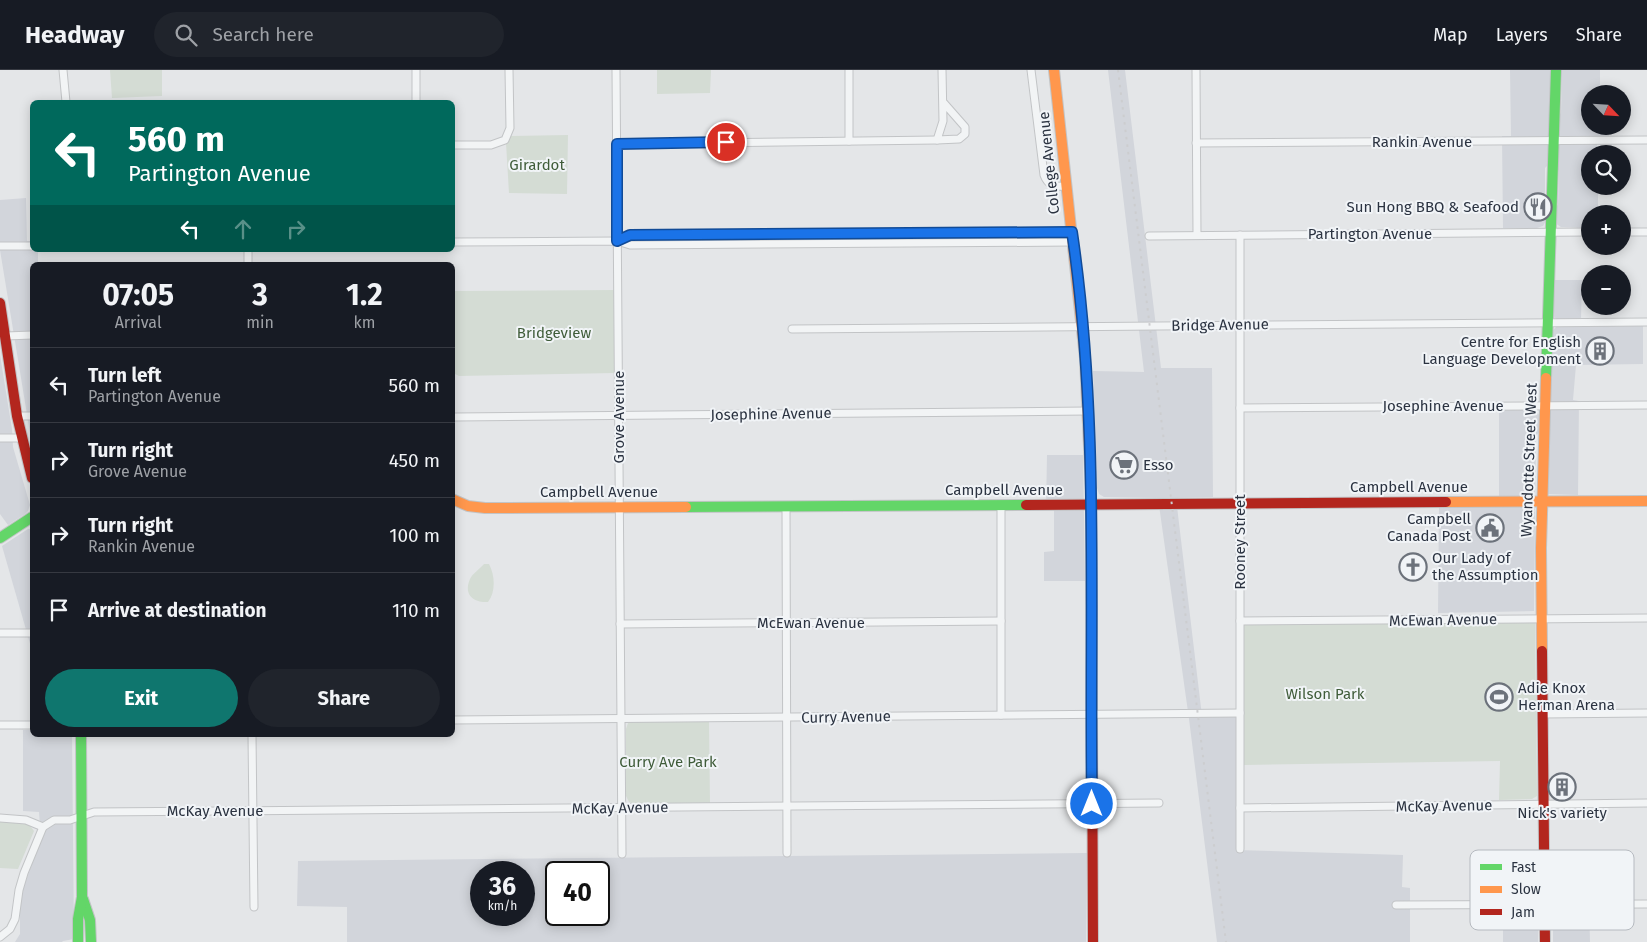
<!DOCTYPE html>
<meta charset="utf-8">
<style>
:root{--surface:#171b24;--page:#20242c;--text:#f1f3f6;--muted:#9ea1a6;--line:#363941;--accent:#0f766e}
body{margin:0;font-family:"Fira Sans",sans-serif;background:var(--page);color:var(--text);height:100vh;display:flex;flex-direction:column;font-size:19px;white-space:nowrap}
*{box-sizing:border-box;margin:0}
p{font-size:16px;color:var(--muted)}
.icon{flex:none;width:28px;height:28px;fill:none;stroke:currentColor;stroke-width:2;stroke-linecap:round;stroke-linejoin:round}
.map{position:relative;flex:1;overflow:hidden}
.sheet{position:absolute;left:30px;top:192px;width:425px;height:475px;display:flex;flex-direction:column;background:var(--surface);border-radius:8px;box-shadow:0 2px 12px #0003}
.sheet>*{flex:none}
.guide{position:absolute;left:30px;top:30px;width:425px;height:152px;border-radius:8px;box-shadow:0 2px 12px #0003;background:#00695c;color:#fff;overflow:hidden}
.needle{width:32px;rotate:115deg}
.tools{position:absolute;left:1581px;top:15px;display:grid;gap:10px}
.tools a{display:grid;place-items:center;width:50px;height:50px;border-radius:50%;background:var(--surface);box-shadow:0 2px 12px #0003;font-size:25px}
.speed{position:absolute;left:470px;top:791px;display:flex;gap:10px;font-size:25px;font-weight:700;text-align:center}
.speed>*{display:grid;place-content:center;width:65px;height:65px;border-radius:50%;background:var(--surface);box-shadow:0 2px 12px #0003;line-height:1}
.speed small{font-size:12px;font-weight:400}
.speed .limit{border:2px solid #111;border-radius:8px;background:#fff;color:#111}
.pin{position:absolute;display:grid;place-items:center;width:42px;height:42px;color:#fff;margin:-21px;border:2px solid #fff;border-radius:50%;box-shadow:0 1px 5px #0007}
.me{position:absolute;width:55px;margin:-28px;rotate:0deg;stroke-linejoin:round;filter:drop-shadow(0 0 4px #0008)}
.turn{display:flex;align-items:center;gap:18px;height:105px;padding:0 15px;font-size:22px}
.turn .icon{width:65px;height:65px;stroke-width:2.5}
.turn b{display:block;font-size:35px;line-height:42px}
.lanes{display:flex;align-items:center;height:48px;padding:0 15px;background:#0003;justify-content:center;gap:25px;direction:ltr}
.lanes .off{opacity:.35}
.eta{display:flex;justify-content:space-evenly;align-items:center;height:85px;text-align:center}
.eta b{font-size:30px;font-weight:700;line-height:35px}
.cta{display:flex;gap:10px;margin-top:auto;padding:10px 15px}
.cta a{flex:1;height:58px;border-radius:30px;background:var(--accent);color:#fff;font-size:20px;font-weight:700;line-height:58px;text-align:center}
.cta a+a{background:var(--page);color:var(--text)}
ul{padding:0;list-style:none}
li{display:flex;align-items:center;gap:15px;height:75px;padding:0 15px;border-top:1px solid var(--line)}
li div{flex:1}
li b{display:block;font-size:19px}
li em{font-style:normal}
header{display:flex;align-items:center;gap:30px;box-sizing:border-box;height:70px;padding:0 25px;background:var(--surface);border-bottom:1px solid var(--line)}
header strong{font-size:24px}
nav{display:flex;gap:28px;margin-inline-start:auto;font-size:18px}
.search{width:350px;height:45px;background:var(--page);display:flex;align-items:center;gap:12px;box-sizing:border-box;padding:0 18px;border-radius:28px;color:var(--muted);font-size:19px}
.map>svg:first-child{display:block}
</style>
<header>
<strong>Headway</strong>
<div class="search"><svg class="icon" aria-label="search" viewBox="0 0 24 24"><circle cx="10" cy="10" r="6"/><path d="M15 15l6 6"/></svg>Search here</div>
<nav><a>Map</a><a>Layers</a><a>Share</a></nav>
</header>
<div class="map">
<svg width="1647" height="872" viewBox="0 0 1647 872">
<rect width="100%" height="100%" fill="#e4e6e8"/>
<g fill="#d2d5db" fill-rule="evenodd">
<polygon points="1108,0 1125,0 1161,298 1212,298 1213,427 1176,428 1202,646 1236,646 1236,780 1403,785 1402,817 1410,818 1410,872 1217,872 1189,649 1158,428 1104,427 1099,424 1097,418 1093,301 1144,302"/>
<polygon points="1510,0 1553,0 1550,8 1549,40 1550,48 1549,94 1545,98 1545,130 1547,138 1547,149 1543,156 1537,158 1503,158 1502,66 1511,66"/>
<polygon points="1560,0 1600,0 1600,23 1609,24 1590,24 1590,56 1609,56 1609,67 1597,68 1597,84 1590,84 1590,116 1598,116 1598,144 1590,144 1590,158 1561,157 1555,153 1555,138 1558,135 1559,101 1556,96 1559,47 1561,42 1562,7"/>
<polygon points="26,128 27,171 32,171 32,180 38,180 38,195 32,195 32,375 0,180 0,130"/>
<polygon points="1554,210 1582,210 1581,249 1557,249 1553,247 1551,228 1554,224"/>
<polygon points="1643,254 1643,294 1576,295 1573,330 1579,331 1578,425 1547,424 1552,278 1550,275 1553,260 1556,257 1561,255"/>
<polygon points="0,285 12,359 13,377 30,435 28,441 25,444 8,455 0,444"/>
<polygon points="1499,339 1532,339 1537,342 1540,346 1540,361 1536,366 1534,541 1438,543 1439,436 1499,435"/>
<polygon points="1047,385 1083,385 1085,511 1044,511 1044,482 1054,481 1054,439 1046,439"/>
<polygon points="28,459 32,459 32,665 72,665 74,869 63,871 62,872 15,872 20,864 20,839 23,818 41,771 39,742 23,741 23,660 30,660 31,577 2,476"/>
<path d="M1087,783L1086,872H347V837L297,836L298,791ZM481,802H524V845H481ZM556,802H599V845H556Z"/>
<polygon points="1553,795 1588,795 1590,872 1553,872"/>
<polygon points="1503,838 1538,839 1538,872 1503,872"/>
</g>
<g fill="#d4dcd4">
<polygon points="110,0 162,0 162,26 112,28"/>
<polygon points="657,0 711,0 710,23 657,24"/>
<polygon points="568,65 567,124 509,123 506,73 511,66"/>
<polygon points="616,220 615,303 459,306 453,303 453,221"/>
<path d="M484,494H489C495,505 496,522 488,532C474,533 463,525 470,509C473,503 480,499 484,494Z"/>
<polygon points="1535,552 1537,726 1532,729 1499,730 1500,691 1244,695 1244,555"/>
<polygon points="634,651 709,651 710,733 633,734 629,732 626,726 626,659 628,653"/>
<path d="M0,750C12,751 27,749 34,761L18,799L0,798Z"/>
</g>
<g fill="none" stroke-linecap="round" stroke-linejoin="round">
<g stroke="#c2c4c6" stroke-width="9">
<g id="street">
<polyline points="63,0 66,32"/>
<polyline points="416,0 416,32"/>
<polyline points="616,0 622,784"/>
<polyline points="849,0 849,71"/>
<polyline points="942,0 943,51 937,70 959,69 965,64 965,57 943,32"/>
<path d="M1031,0L1044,105C1048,116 1055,117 1066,116"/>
<polyline points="1196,0 1197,165"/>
<polyline points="1196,73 1647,70"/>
<polyline points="617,74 937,70"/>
<polyline points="452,75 491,75 505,70 510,58 509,0"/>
<polyline points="1622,162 1647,162"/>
<polyline points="1240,165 1240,779"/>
<polyline points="1149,166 1590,162"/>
<polyline points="617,171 630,165 1071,162"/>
<polyline points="452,172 617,171 630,175 1073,172"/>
<polyline points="0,176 32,176"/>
<polyline points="248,180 248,195"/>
<polyline points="792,259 1647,252"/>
<polyline points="6,266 32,265"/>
<polyline points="1240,338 1647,335"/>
<polyline points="17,346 32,346"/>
<polyline points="455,347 1087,341"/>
<polyline points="0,368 22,368"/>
<polyline points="1001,435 1001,645"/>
<polyline points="786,436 787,783"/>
<polyline points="1240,551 1647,548"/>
<polyline points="620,554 1001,551"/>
<polyline points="0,563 32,563"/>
<polyline points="1543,644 1647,643"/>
<polyline points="452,650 1240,643"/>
<polyline points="0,655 32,655"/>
<polyline points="252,665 254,837"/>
<polyline points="1240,738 1647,733"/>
<polyline points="0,748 26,750 43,757"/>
<polyline points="1396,835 1647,834"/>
<polyline points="0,867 10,859 15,849 19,820 24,803 43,757 54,750 70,750 94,742 1159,733"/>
</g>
</g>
<g stroke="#c2c4c6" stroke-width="12">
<g id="fast">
<polyline points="1546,308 1556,0"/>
<polyline points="686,437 1026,435"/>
<polyline points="0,468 32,447"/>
<polyline points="83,829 90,850 91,872"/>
<polyline points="78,872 78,849 82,827 81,665"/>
</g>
</g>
<g stroke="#c2c4c6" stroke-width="12">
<g id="slow">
<polyline points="1054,0 1085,288 1091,421"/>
<polyline points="452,429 468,436 485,438 686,437"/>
<polyline points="1446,432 1647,431"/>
<polyline points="1542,581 1541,478 1546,308"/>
</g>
</g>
<g stroke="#c2c4c6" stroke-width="12">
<g id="jam">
<polyline points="0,233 17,346 32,408"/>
<polyline points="1091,421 1093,872"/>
<polyline points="1026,435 1446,432"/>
<polyline points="1542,581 1545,872"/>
</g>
</g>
<use href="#street" stroke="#f2f4f5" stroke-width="7"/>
<use href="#fast" stroke="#63d668" stroke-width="10"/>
<use href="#slow" stroke="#ff974d" stroke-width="10"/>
<use href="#jam" stroke="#b3261e" stroke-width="10"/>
<polyline stroke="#cccdcf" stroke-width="2" stroke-dasharray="2.5 5" stroke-linecap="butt" points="1118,0 1226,872"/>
</g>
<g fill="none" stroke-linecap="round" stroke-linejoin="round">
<g stroke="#114b97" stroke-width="12">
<path id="route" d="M726,72L617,74V171L630,165L1072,162C1100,351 1089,543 1092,734"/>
</g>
<use href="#route" stroke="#1a73e8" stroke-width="9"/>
</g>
<defs>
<g id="restaurant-ring" transform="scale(1.4375)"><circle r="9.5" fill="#f1f4f7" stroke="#6c727b" stroke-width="1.5"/><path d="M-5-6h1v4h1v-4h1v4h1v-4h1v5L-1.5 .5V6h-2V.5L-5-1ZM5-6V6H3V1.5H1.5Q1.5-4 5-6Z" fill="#6c727b"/></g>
<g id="building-ring" transform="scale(1.4375)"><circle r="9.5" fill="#f1f4f7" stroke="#6c727b" stroke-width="1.5"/><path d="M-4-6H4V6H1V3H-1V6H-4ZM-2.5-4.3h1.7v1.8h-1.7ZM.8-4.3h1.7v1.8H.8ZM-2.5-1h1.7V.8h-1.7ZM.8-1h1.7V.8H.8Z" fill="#6c727b"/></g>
<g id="supermarket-ring" transform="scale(1.4375)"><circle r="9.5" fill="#f1f4f7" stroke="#6c727b" stroke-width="1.5"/><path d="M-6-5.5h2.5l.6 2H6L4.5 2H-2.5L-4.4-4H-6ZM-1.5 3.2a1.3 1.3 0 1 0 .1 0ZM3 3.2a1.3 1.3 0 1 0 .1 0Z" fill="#6c727b"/></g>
<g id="civic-ring" transform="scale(1.4375)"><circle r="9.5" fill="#f1f4f7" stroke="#6c727b" stroke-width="1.5"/><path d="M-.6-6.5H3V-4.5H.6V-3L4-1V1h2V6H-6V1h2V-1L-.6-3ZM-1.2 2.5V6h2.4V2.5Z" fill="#6c727b"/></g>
<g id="church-ring" transform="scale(1.4375)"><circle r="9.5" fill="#f1f4f7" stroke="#6c727b" stroke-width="1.5"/><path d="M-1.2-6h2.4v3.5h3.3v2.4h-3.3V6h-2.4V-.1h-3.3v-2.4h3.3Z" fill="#6c727b"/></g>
<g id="stadium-ring" transform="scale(1.4375)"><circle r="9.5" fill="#f1f4f7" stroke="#6c727b" stroke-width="1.5"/><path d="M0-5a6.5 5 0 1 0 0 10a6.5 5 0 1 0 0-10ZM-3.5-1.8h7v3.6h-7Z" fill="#6c727b"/></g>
</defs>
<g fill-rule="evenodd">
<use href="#restaurant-ring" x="1538" y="137"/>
<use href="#building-ring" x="1600" y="281"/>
<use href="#supermarket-ring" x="1124" y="395"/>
<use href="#civic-ring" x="1490" y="458"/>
<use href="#church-ring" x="1413" y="497"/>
<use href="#stadium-ring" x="1499" y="627"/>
<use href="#building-ring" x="1562" y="717"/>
</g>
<g text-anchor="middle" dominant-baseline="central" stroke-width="4" stroke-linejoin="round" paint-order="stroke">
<g font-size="15" fill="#2b3341" stroke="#f1f4f7">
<text x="1422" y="72">Rankin Avenue</text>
<text transform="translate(1049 93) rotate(-96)">College Avenue</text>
<text x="1370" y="164">Partington Avenue</text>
<text transform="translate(1220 255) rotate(-1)">Bridge Avenue</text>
<text x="1443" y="336">Josephine Avenue</text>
<text transform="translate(771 344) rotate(-1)">Josephine Avenue</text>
<text transform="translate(619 347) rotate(-90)">Grove Avenue</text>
<text transform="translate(1529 390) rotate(-88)">Wyandotte Street West</text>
<text x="1409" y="417">Campbell Avenue</text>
<text x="1004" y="420">Campbell Avenue</text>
<text x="599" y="422">Campbell Avenue</text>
<text transform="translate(1240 472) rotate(-90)">Rooney Street</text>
<text transform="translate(1443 550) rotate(-1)">McEwan Avenue</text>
<text x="811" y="553">McEwan Avenue</text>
<text transform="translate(846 647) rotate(-1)">Curry Avenue</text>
<text transform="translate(1444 736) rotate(-1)">McKay Avenue</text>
<text transform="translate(620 738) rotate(-1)">McKay Avenue</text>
<text x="215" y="741">McKay Avenue</text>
</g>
<g font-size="15" fill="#3f5c39" stroke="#f1f4f7">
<text x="537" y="95">Girardot</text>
<text x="554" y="263">Bridgeview</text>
<text x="1325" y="624">Wilson Park</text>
<text x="668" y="692">Curry Ave Park</text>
</g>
<g font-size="15" fill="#2b3341" stroke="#f1f4f7" text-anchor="end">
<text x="1519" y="137">Sun Hong BBQ &amp; Seafood</text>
<text x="1581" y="272">Centre for English<tspan x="1581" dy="17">Language Development</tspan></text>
<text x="1143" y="395" text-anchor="start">Esso</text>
<text x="1471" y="449">Campbell<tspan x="1471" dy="17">Canada Post</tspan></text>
<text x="1432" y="488" text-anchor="start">Our Lady of<tspan x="1432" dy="17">the Assumption</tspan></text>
<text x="1518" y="618" text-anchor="start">Adie Knox<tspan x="1518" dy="17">Herman Arena</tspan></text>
<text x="1562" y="743" text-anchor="middle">Nick's variety</text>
</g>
</g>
<rect x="1470" y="780" width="164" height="80" rx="8" fill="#f1f4f7" stroke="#b6bac0" stroke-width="1"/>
<rect x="1480" y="794" width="22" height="6" fill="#63d668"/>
<rect x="1480" y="816" width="22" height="7" fill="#ff974d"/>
<rect x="1480" y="839" width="22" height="6" fill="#b3261e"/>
<g font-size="14" fill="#2b3341">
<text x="1511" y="802">Fast</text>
<text x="1511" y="824">Slow</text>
<text x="1511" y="847">Jam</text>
</g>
</svg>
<div class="tools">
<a><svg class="needle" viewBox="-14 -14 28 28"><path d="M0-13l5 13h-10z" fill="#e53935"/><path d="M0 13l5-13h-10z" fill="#9ea1a6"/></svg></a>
<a><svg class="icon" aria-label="search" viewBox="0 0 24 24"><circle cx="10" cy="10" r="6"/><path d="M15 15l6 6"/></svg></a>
<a>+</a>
<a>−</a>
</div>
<div class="speed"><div>36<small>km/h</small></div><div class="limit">40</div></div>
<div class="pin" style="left:726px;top:72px;background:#d93025"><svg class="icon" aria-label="arrive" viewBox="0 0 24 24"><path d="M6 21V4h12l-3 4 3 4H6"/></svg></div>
<svg class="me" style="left:1092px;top:734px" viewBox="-20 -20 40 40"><circle r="17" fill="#1a73e8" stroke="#fff" stroke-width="3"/><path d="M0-11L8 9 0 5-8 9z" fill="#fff"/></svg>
<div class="guide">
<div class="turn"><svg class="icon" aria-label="left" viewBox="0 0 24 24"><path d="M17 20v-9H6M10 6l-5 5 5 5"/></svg><div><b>560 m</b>Partington Avenue</div></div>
<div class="lanes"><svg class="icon" aria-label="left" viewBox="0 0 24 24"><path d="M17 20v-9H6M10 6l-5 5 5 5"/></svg><svg class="icon off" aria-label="ahead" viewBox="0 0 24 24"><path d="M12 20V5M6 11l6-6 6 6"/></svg><svg class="icon off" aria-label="right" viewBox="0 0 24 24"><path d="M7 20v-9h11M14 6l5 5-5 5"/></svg></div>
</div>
<section class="sheet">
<div class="eta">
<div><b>07:05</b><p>Arrival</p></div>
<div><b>3</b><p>min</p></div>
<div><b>1.2</b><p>km</p></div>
</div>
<ul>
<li><svg class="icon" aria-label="left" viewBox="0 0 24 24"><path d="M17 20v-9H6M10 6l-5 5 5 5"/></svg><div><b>Turn left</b><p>Partington Avenue</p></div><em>560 m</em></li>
<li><svg class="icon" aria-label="right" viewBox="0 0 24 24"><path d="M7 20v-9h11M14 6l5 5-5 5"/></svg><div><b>Turn right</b><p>Grove Avenue</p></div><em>450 m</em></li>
<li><svg class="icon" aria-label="right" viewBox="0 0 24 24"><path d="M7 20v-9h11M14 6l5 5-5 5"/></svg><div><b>Turn right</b><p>Rankin Avenue</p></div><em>100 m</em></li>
<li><svg class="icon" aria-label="arrive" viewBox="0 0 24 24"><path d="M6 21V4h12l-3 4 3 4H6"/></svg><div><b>Arrive at destination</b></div><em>110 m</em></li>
</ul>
<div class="cta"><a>Exit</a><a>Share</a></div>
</section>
</div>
